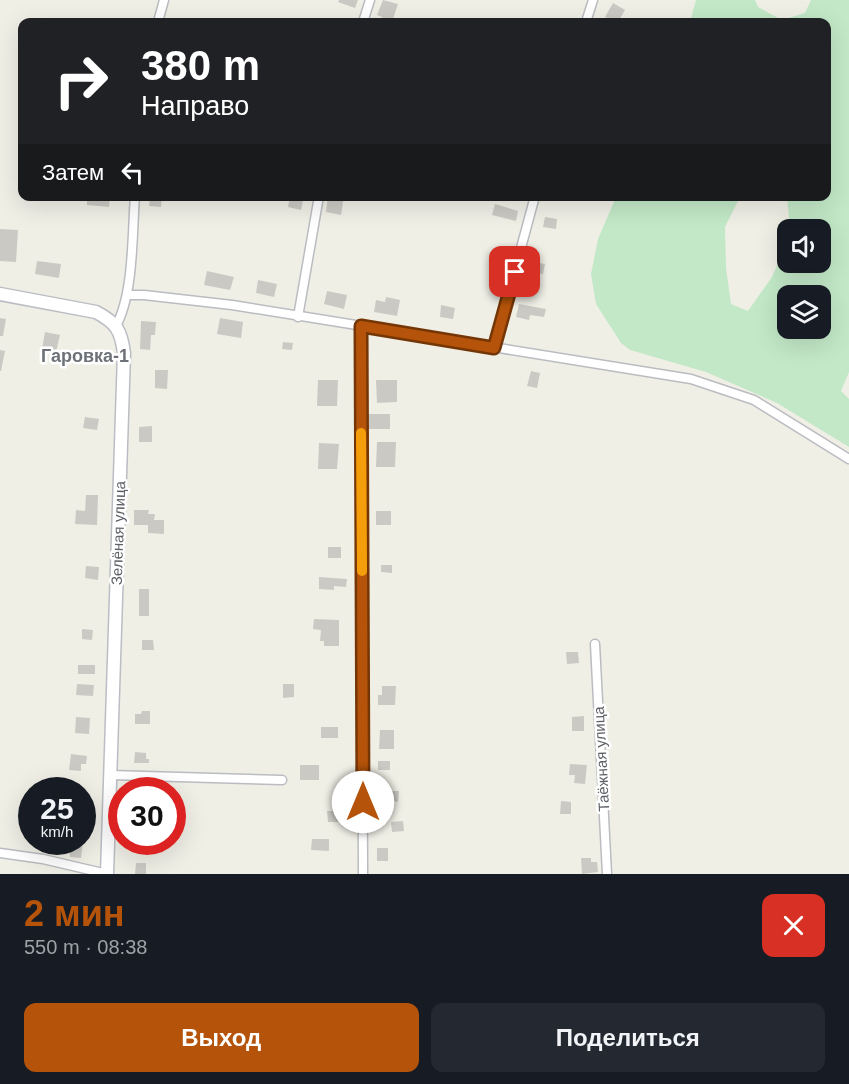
<!DOCTYPE html>
<html lang="ru">
<meta charset="utf-8">
<style>
:root{--surface:#171b24;--page:#242831;--text:#f1f3f6;--muted:#9ea1a6;--accent:#b45309}
body{margin:0;font-family:Helvetica,sans-serif;background:var(--page);color:var(--text);height:100vh;display:flex;flex-direction:column;font-size:22px;white-space:nowrap}
*{box-sizing:border-box;margin:0}
p{font-size:20px;color:var(--muted)}
.icon{flex:none;width:33px;height:33px;fill:none;stroke:currentColor;stroke-width:2;stroke-linecap:round;stroke-linejoin:round}
.map{position:relative;height:874px;overflow:hidden}
.panel{display:flex;flex-direction:column;background:var(--surface);flex:1}
.panel>*{flex:none}
.banner{position:absolute;left:18px;top:18px;width:813px;height:183px;border-radius:12px;box-shadow:0 6px 24px #0002;background:#202124;color:#fff;overflow:hidden}
.fabs{position:absolute;left:777px;top:219px;display:grid;gap:12px}
.fabs a{display:grid;place-items:center;width:54px;height:54px;border-radius:12px;background:var(--surface);box-shadow:0 6px 24px #0002;font-size:30px}
.speed{position:absolute;left:18px;top:777px;display:flex;gap:12px;font-size:30px;font-weight:700;text-align:center}
.speed>*{display:grid;place-content:center;width:78px;height:78px;border-radius:50%;background:var(--surface);box-shadow:0 6px 24px #0002;line-height:1}
.speed small{font-size:15px;font-weight:400}
.speed .limit{border:9px solid #d22;background:#fff;color:#111}
.pin{position:absolute;display:grid;place-items:center;width:51px;height:51px;color:#fff;margin:-26px;border-radius:12px;box-shadow:0 3px 9px #0006}
.me{position:absolute;width:66px;margin:-33px;rotate:0deg;stroke-linejoin:round;filter:drop-shadow(0 0 4px #0008)}
.turn{display:flex;align-items:center;gap:21px;height:126px;padding:0 24px;font-size:27px}
.turn .icon{width:78px;height:78px;stroke-width:2.5}
.turn b{display:block;font-size:42px;line-height:51px}
.then{display:flex;align-items:center;height:57px;padding:0 24px;background:#0003;gap:12px;font-size:22px}
.round{display:grid;place-items:center;flex:none;width:63px;height:63px;border-radius:12px;background:var(--page)}
.head{display:flex;align-items:center;justify-content:space-between;height:102px;padding:0 24px}
h1{font-size:36px;font-weight:700;line-height:45px;color:var(--accent)}
.action{display:flex;gap:12px;margin-top:auto;padding:12px 24px}
.action a{flex:1;height:69px;border-radius:12px;background:var(--accent);color:#fff;font-size:24px;font-weight:700;line-height:69px;text-align:center}
.action a+a{background:var(--page);color:var(--text)}
.map>svg:first-child{display:block}
</style>
<div class="map">
<svg width="849" height="874" viewBox="0 0 849 874">
<rect width="100%" height="100%" fill="#f0efe6"/>
<path fill="#c2e8c7" fill-rule="evenodd" d="M696,0H755L758,7L782,20L805,13L811,0H849V372L841,391L849,399V447L777,403L706,372L630,350L621,343L596,304L591,274L598,239L616,197H740L725,227L726,268L731,304L748,311L772,277L787,242L788,262H820V230L790,229L787,197L826,196V22H690ZM788,296H820V328H788Z"/>
<g fill="#cbc9c3">
<polygon points="339,0 358,0 355,8 338,2"/>
<polygon points="383,0 398,4 392,22 380,22 382,17 377,15"/>
<polygon points="613,3 625,10 618,22 605,17"/>
<polygon points="87,196 110,196 109,207 87,205"/>
<polygon points="150,196 162,196 161,207 149,206"/>
<polygon points="290,196 304,196 301,210 288,207"/>
<polygon points="328,196 344,196 341,215 326,212"/>
<polygon points="495,204 518,211 516,221 492,215"/>
<polygon points="545,217 557,219 556,229 543,227"/>
<polygon points="0,229 18,230 16,262 0,261"/>
<polygon points="37,261 61,264 59,278 35,274"/>
<polygon points="532,262 545,264 543,274 531,272"/>
<polygon points="207,271 234,277 230,290 204,285"/>
<polygon points="525,275 534,277 532,291 522,289"/>
<polygon points="258,280 277,284 274,297 256,293"/>
<polygon points="327,291 347,295 344,309 324,304"/>
<polygon points="386,297 400,300 397,316 374,312 376,300 385,302"/>
<polygon points="519,304 546,309 544,317 530,315 529,320 516,317"/>
<polygon points="441,305 455,308 453,319 440,317"/>
<polygon points="0,318 6,319 3,336 0,336"/>
<polygon points="220,318 243,322 241,338 217,334"/>
<polygon points="141,321 156,322 155,335 151,335 150,350 140,349"/>
<polygon points="45,332 60,335 56,352 42,349"/>
<polygon points="283,342 293,343 292,350 282,349"/>
<polygon points="0,350 5,351 1,371 0,371"/>
<polygon points="155,370 168,370 167,389 155,388"/>
<polygon points="531,371 540,373 537,388 527,386"/>
<polygon points="318,380 338,380 337,406 317,406"/>
<polygon points="376,380 397,380 397,402 377,403"/>
<rect x="367" y="414" width="23" height="15"/>
<polygon points="85,417 99,419 97,430 83,428"/>
<polygon points="152,426 152,442 139,442 139,427"/>
<polygon points="377,442 396,442 395,467 376,467"/>
<polygon points="319,443 339,444 337,469 318,469"/>
<polygon points="86,495 98,495 97,525 75,524 76,510 85,511"/>
<polygon points="134,510 149,510 148,514 155,514 154,520 164,520 164,534 148,533 148,525 134,525"/>
<rect x="376" y="511" width="15" height="14"/>
<rect x="328" y="547" width="13" height="11"/>
<polygon points="381,565 392,565 392,573 381,572"/>
<polygon points="86,566 99,567 98,580 85,578"/>
<polygon points="319,577 347,579 346,587 334,586 334,590 319,589"/>
<rect x="139" y="589" width="10" height="27"/>
<polygon points="314,619 339,620 339,646 324,646 324,641 320,641 321,630 313,629"/>
<polygon points="82,629 93,630 92,640 82,639"/>
<polygon points="142,640 153,640 154,650 142,650"/>
<polygon points="566,652 578,652 579,663 567,664"/>
<rect x="78" y="665" width="17" height="9"/>
<polygon points="77,684 94,685 93,696 76,695"/>
<polygon points="283,684 294,684 294,697 283,698"/>
<polygon points="382,686 396,686 395,705 378,705 378,695 382,695"/>
<polygon points="142,711 150,711 150,724 135,724 135,714 141,714"/>
<polygon points="584,716 584,731 572,731 572,717"/>
<polygon points="76,717 90,718 89,734 75,733"/>
<rect x="321" y="727" width="17" height="11"/>
<polygon points="380,730 394,730 394,749 379,749"/>
<polygon points="135,752 146,753 146,759 149,759 149,763 134,763"/>
<polygon points="71,754 87,756 86,764 81,764 81,771 69,770"/>
<rect x="378" y="761" width="12" height="9"/>
<polygon points="570,764 587,765 585,784 574,783 575,775 569,775"/>
<rect x="300" y="765" width="19" height="15"/>
<polygon points="136,785 145,785 145,790 135,790"/>
<polygon points="388,791 399,791 398,802 388,801"/>
<polygon points="561,801 571,802 571,814 560,814"/>
<polygon points="327,811 338,811 338,822 328,822"/>
<polygon points="82,821 86,822 85,836 82,835"/>
<polygon points="403,821 404,831 392,832 391,822"/>
<polygon points="312,839 329,839 329,851 311,850"/>
<polygon points="68,842 83,842 81,858 70,857"/>
<polygon points="135,842 144,842 144,846 135,845"/>
<rect x="377" y="848" width="11" height="13"/>
<polygon points="581,858 591,858 591,862 597,862 598,872 582,874"/>
<polygon points="136,863 146,863 146,874 135,874"/>
</g>
<g fill="none" stroke-linecap="round" stroke-linejoin="round">
<g stroke="#babcc1" stroke-width="11">
<g id="minor">
<polyline points="158,22 164,0"/>
<polyline points="363,22 370,0"/>
<polyline points="586,22 593,0"/>
<polyline points="127,295 144,295 232,305 691,379 754,400 849,459"/>
<polyline points="298,317 319,196"/>
<path d="M116,326C134,293 132,234 135,196"/>
<polyline points="361,326 363,874"/>
<polyline points="494,348 535,196"/>
<polyline points="595,644 607,874"/>
<polyline points="110,775 282,780"/>
<polyline points="0,853 43,859 107,874"/>
</g>
</g>
<g stroke="#bbbdc4" stroke-width="15">
<path id="secondary" d="M0,294L96,312C117,323 121,331 124,353L107,874"/>
</g>
<use href="#minor" stroke="#fff" stroke-width="8"/>
<use href="#secondary" stroke="#fff" stroke-width="12"/>
</g>
<g fill="none" stroke-linecap="round" stroke-linejoin="round">
<g stroke="#753606" stroke-width="15">
<polyline id="route" points="363,802 361,326 494,348 515,272"/>
</g>
<use href="#route" stroke="#b45309" stroke-width="10"/>
<polyline stroke="#f59e0b" stroke-width="10" points="361,433 362,571"/>
</g>
<g text-anchor="middle" dominant-baseline="central" stroke-width="5" stroke-linejoin="round" paint-order="stroke">
<g font-size="15" fill="#5d6066" stroke="#fff">
<text transform="translate(118 533) rotate(-88)">Зелёная улица</text>
<text transform="translate(601 759) rotate(-93)">Таёжная улица</text>
</g>
<g font-size="18" font-weight="bold" fill="#6e7278" stroke="#fff">
<text x="85" y="356">Гаровка-1</text>
</g>
</g>
</svg>
<div class="fabs">
<a><svg class="icon" aria-label="sound" viewBox="0 0 24 24"><path d="M4 9h4l5-4v14l-5-4H4zM17 9q2 3 0 6"/></svg></a>
<a><svg class="icon" aria-label="layers" viewBox="0 0 24 24"><path d="M12 4l9 5-9 5-9-5zM3 14l9 5 9-5"/></svg></a>
</div>
<div class="speed"><div>25<small>km/h</small></div><div class="limit">30</div></div>
<div class="pin" style="left:515px;top:272px;background:#d93025"><svg class="icon" aria-label="arrive" viewBox="0 0 24 24"><path d="M6 21V4h12l-3 4 3 4H6"/></svg></div>
<svg class="me" style="left:363px;top:802px" viewBox="-20 -20 40 40"><circle r="19" fill="#fff"/><path d="M0-13L10 11 0 6-10 11z" fill="#b45309"/></svg>
<div class="banner">
<div class="turn"><svg class="icon" aria-label="right" viewBox="0 0 24 24"><path d="M7 20v-9h11M14 6l5 5-5 5"/></svg><div><b>380 m</b>Направо</div></div>
<div class="then">Затем<svg class="icon" aria-label="left" viewBox="0 0 24 24"><path d="M17 20v-9H6M10 6l-5 5 5 5"/></svg></div>
</div>
</div>
<section class="panel">
<div class="head"><div><h1>2 мин</h1><p>550 m · 08:38</p></div><a class="round" style="background:#d93025;color:#fff"><svg class="icon" aria-label="close" viewBox="0 0 24 24"><path d="M6 6l12 12M18 6L6 18"/></svg></a></div>
<div class="action"><a>Выход</a><a>Поделиться</a></div>
</section>
